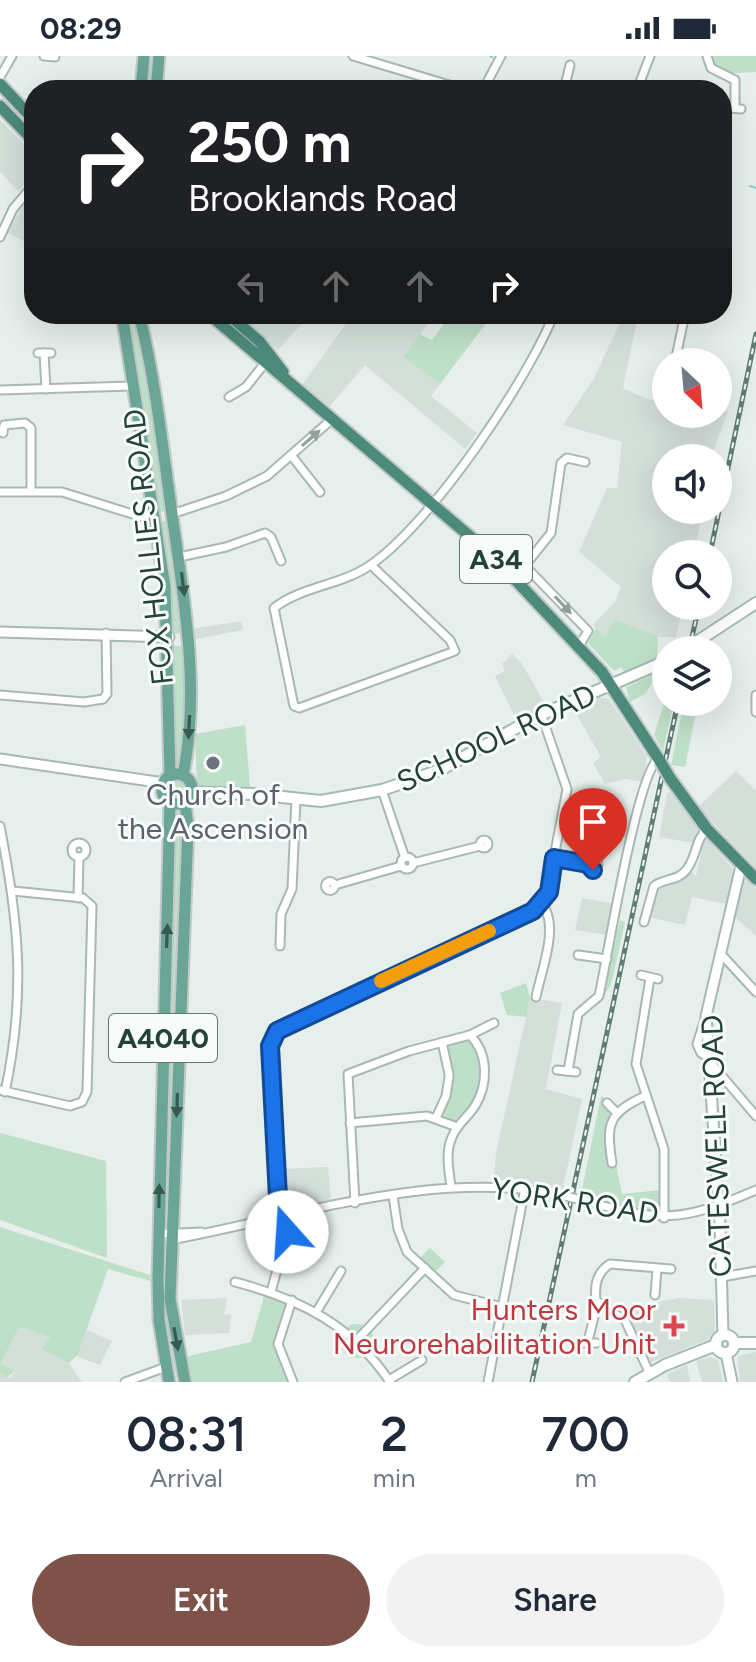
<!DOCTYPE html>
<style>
:root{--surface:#fff;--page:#f2f2f3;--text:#1f2937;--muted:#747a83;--accent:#7f5249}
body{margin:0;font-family:Figtree,sans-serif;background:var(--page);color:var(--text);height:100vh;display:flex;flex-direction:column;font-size:30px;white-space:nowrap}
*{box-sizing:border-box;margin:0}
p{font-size:26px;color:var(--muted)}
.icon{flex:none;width:44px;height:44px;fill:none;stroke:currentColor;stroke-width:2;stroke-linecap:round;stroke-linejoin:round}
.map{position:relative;height:1326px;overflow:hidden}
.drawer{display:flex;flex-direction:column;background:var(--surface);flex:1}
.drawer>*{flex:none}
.banner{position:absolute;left:24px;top:24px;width:708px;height:244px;border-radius:32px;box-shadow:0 8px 32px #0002;background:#202124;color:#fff;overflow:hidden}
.needle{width:52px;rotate:154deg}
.controls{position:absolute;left:652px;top:292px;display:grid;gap:16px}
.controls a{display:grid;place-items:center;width:80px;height:80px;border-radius:50%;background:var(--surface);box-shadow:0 8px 32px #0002;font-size:40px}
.pin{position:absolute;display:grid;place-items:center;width:68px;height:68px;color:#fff;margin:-82px -34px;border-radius:50% 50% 50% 0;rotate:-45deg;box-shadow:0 0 8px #0007}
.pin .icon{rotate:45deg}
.me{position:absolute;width:88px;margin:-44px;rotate:341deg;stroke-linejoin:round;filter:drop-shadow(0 0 6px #0008)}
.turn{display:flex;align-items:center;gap:28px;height:168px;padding:0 32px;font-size:36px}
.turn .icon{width:104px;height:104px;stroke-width:2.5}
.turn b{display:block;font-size:56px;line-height:68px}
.lanes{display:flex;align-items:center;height:76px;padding:0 32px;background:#0003;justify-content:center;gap:40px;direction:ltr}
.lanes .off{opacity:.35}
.eta{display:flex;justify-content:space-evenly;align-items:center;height:136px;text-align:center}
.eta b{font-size:48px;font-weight:600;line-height:56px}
.action{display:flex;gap:16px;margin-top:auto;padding:16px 32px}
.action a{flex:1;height:92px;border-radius:48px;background:var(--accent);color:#fff;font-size:32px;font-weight:600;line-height:92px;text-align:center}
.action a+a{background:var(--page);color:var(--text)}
.status{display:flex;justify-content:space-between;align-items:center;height:56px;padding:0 40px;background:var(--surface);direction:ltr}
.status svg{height:22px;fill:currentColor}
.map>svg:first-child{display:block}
</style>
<div class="status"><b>08:29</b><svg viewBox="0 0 49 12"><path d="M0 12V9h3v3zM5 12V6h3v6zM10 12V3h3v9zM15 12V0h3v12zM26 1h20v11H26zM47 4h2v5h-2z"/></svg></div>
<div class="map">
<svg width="756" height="1326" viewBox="0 0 756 1326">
<rect width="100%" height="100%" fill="#e6efeb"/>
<g fill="#d4dfda">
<polygon points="0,64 34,98 34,119 18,135 0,116"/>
<polygon points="34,138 34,190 8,177 26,144"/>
<polygon points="237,258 303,258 307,262 278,294"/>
<polygon points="353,258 435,258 403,301 440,328 431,340 477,377 465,393 365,309 329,351 302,329"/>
<polygon points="624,258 638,259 623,332 647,343 666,346 666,358 728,355 711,402 666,402 666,454 703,454 694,498 666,498 666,550 683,550 676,581 657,581 637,573 603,583 593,569 615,546 621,531 579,496 607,432 617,432 622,386 563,369 594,322"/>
<polygon points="241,565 243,574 192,584 191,573"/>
<polygon points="512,598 521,606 545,648 516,663 495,620 505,615 502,608"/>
<polygon points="597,641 609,643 647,701 642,726 626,723 605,728 593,707 601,701 573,652"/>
<polygon points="736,715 756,735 756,812 698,751"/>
<polygon points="671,736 700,775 694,787 659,781 667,738"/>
<polygon points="708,784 734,814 726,848 692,841 685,869 648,861 659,831 674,827 691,815 696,820 703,788"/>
<polygon points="743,822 756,832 756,880 735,861"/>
<polygon points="582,842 616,848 607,879 575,874"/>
<polygon points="530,942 562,947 546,1033 582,1043 562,1136 494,1122 496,1097"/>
<polygon points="328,1111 331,1144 285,1151 281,1113"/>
<polygon points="227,1242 224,1258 231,1259 229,1277 185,1279 181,1244"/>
<polygon points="678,1242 714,1244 715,1276 707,1284 651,1306 625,1259 635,1251"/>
<polygon points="19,1271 51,1281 43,1293 69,1307 82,1326 0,1326 0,1317 10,1322 15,1315 1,1307"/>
<polygon points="87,1274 112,1285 100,1309 76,1300"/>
<polygon points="756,1296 756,1326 740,1326 737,1300"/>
<polygon points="710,1301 718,1304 723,1326 702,1326 696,1305"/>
<polygon points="687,1309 690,1326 670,1326 667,1318"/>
</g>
<g fill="#bfe0c8">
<polygon points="711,0 756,0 756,16 734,17 717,12"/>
<polygon points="451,258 468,258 487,266 440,328 403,301 420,278 432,284"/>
<polygon points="136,263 168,455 156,456 127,264"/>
<polygon points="169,464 183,577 172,578 158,466"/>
<polygon points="615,563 658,581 657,603 625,617 621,611 614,615 588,587 596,572 604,582"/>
<polygon points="173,590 183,590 185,675 181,712 175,712"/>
<polygon points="659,616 645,638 630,646 626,631"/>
<polygon points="666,642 666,646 674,646 663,695 654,679"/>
<polygon points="684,646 698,646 685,711 671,709"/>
<polygon points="245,669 250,731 197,729 195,678"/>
<circle cx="177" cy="733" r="12"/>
<polygon points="177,755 181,755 184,781 168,1165 165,1164 174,757"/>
<polygon points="620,864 625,866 611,929 601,943"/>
<polygon points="526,927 530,942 526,961 507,959 500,937"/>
<path d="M468,984C494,1008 477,1045 457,1067L443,1059L452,1015L447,991L455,985Z"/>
<polygon points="601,1040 607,1043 603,1048 610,1055 605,1080 607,1108 616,1108 622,1138 660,1134 659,1155 632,1152 581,1139"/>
<polygon points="0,1077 106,1105 107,1202 0,1164"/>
<polygon points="0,1171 150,1219 150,1225 108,1213 78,1298 69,1307 42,1293 50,1281 19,1271 1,1307 15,1315 7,1321 0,1317"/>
<polygon points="430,1192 445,1206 434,1217 419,1203"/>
<polygon points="265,1237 287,1246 277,1293 290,1326 190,1326 185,1304 189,1300 251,1286"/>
<circle cx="357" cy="1285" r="17"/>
</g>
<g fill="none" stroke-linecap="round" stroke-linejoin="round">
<g stroke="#8ec9d4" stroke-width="2">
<polyline points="490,0 492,1"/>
<polyline points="750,130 756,132"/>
</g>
<g stroke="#a8b8b2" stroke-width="11">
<g id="minor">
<polyline points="44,0 55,1"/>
<polyline points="353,0 466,34"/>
<polyline points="707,0 711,12 735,24 735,52"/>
<polyline points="0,21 12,0"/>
<polyline points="483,34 501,0"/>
<polyline points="564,34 570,9"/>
<polyline points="637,34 650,0"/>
<polyline points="728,52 741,53"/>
<polyline points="0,181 13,153 34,128"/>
<polyline points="38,297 51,297"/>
<polyline points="44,297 46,333"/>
<polyline points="675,306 685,258"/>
<polyline points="0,334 132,330"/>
<polyline points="229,341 246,331 265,307"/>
<polyline points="3,377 4,369 25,367 31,372 31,435"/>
<polyline points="291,399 320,436"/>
<polyline points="0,436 62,436 142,461 153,460"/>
<polyline points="172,458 226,440 267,420 331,364"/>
<polyline points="179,501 226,491 265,477 271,481 281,505"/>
<path d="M371,509L450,584L455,595L299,652L294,650L274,552C300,531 341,529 369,510C431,468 526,327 554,258"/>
<polyline points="527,512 588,575 579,590"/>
<polyline points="515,522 551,477 561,407 567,402 585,406"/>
<polyline points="0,639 84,646 103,643 107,638 106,577"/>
<polyline points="756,639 756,656"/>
<polyline points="382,734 405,802"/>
<path d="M0,770C19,867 26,938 5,1036"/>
<circle cx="484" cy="788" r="4"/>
<circle cx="79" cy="794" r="7"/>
<circle cx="407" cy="807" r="6"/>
<polyline points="554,802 588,808"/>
<circle cx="593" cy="809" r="5"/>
<polyline points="413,807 480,790"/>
<circle cx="330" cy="830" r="4.5"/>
<polyline points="335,829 401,810"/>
<polyline points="78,842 79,801"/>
<path d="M644,866L654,830C664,822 679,825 687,813C697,800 695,784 707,773"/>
<polyline points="280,890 281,858 292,833 296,743"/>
<polyline points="721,898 756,936"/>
<polyline points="578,899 607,903"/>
<polyline points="641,919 658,923"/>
<polyline points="650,922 636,1008 664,1093 664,1162"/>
<path d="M536,941C541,915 560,870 542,848"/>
<polyline points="705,963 697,988 701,997 709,1002"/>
<polyline points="470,979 494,967"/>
<polyline points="442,986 449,1018"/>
<polyline points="710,1006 756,1060"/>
<polyline points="557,1014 576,1016"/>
<path d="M568,1015L578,958L599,940C607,903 637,719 658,703"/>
<polyline points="0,1034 70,1050 82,1046 87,1036 92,850 83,842 13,835"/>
<polyline points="607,1047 617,1057"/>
<polyline points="436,1062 446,1040 449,1021"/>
<polyline points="350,1067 427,1060 457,1071"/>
<path d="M612,1107C606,1068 608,1057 645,1040"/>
<polyline points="393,1140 398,1173 407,1196 454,1239 502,1251"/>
<path d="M581,1144C661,1166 680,1167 756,1134"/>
<path d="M355,1147L348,1018L409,995L470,979C489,998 488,1029 475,1050C468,1061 457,1068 452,1081C445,1097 449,1114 451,1131"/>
<polyline points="279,1160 270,990 277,975 533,855 546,843 567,733 541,658"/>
<polyline points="158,1178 201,1176"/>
<path d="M170,1184C296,1161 437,1111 565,1140"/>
<polyline points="722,1221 756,1215"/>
<path d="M235,1226C300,1243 352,1269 390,1326"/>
<polyline points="271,1236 287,1176 287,1159"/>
<polyline points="655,1239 657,1213"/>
<polyline points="292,1244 278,1288 293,1326"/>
<path d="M602,1250L596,1244C594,1229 597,1216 610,1208L671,1213"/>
<polyline points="317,1255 341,1215"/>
<polyline points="356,1285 425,1212"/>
<polyline points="588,1285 595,1257 602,1250 625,1264 649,1316"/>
<polyline points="580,1287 596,1287"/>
<polyline points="389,1324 422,1304"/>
<polyline points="125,1326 166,1311"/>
<polyline points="488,1326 525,1132"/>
</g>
</g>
<g stroke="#a8b8b2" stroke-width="13">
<g id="tertiary">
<polyline points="0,576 169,581"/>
<polyline points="0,703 164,727"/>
<polyline points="723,1279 720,1168 706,960 741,810"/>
<polyline points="726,1297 732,1326"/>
</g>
</g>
<g stroke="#a4bbb3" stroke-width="14">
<g id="secondary">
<polyline points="701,583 756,547"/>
<polyline points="191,736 253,738 321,745 382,734 440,714 536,661 666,605"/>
<circle cx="725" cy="1288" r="9"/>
<polyline points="734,1287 756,1287"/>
<polyline points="635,1326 665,1309 716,1289"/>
</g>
</g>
<g stroke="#c2cac8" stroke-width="15">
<g id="primary">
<polyline points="141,34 144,0"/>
<polyline points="156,34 159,0"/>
<polyline points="122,258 165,531 170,718"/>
<path d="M139,258C155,321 162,387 171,451C183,539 201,631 183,719"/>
<circle cx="177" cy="733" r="15"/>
<polyline points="169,1326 159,1264 158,1223 170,745"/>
<polyline points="185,1326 170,1243 188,771 185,747"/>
</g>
</g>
<g stroke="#c2cac8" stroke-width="15">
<g id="trunk">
<polyline points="0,28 34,64"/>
<polyline points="0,50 34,85"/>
<polyline points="209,258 493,500 602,616 660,705"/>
<polyline points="228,258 260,286 283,316"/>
<polyline points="670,722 707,773 756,823"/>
</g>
</g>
<use href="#minor" stroke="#fff" stroke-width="7"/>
<use href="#tertiary" stroke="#fff" stroke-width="9"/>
<use href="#secondary" stroke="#fff" stroke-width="10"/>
<use href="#primary" stroke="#6aa596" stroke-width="11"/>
<use href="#trunk" stroke="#4c8a7c" stroke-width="11"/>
<g stroke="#5f7d75" stroke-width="5">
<g id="rail">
<polyline points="710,498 756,278"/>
<polyline points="689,594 699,550"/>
<polyline points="532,1326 678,646"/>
</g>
</g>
<use href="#rail" stroke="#f7fbf9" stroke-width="2" stroke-dasharray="6" stroke-linecap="butt"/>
<g stroke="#a8b8b2" stroke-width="11" stroke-linecap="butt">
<polyline id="minor-bridge" points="565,1140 581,1144"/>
</g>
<g stroke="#a4bbb3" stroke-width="14" stroke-linecap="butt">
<polyline id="secondary-bridge" points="684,594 701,583"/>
</g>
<g stroke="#c2cac8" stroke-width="15" stroke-linecap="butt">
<polyline id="trunk-bridge" points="660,705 670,722"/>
</g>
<use href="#minor-bridge" stroke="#fff" stroke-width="7"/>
<use href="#secondary-bridge" stroke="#fff" stroke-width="10"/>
<use href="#trunk-bridge" stroke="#4c8a7c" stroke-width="11"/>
</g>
<defs><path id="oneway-solid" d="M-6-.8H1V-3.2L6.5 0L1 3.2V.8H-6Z" transform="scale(2)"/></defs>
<g fill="#92a09c">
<use href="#oneway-solid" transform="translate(311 382) rotate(-41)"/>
<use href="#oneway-solid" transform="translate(563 549) rotate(47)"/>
</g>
<g fill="#365b51">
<use href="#oneway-solid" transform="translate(183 528) rotate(83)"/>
<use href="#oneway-solid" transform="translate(189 671) rotate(93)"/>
<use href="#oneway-solid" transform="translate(167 880) rotate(-88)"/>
<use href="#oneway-solid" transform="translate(177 1049) rotate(92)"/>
<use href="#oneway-solid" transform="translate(159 1140) rotate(-89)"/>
<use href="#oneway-solid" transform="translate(176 1283) rotate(80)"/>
</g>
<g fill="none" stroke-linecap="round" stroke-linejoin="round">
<g stroke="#114b97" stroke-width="20">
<polyline id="route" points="287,1176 287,1159 279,1160 270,990 277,975 533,855 549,836 554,802 588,808 593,814"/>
</g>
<use href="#route" stroke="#1a73e8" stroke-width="14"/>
<polyline stroke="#f59e0b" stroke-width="14" points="381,925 489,875"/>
</g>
<circle fill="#6b7280" stroke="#f7fbf9" stroke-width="3" cx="213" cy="707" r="8"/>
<path fill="#e0444e" stroke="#f7fbf9" stroke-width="3" d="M670 1258h8v8h8v8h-8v8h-8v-8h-8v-8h8z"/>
<g text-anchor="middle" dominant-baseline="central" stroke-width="6" stroke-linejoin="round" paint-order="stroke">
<g fill="#f7fbf9" stroke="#637a73" stroke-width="2">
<rect x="460" y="479" width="72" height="48" rx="6"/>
<rect x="109" y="958" width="108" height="48" rx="6"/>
</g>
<g font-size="28" font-weight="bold" fill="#24423a">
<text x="496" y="503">A34</text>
<text x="163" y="982">A4040</text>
</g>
<g font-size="30" fill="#24423a" stroke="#f7fbf9">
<text transform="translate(148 491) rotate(-96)">FOX HOLLIES ROAD</text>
<text transform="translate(496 682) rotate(-25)">SCHOOL ROAD</text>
<text transform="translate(716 1090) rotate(-92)">CATESWELL ROAD</text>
<text transform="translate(575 1145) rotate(9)">YORK ROAD</text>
</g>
<g font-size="30" fill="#5b616d" stroke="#f7fbf9">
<text x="213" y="738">Church of<tspan x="213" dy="34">the Ascension</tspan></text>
</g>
<g font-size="30" fill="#be3a42" stroke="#f7fbf9" text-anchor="end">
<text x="656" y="1253">Hunters Moor<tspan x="656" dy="34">Neurorehabilitation Unit</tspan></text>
</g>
</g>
</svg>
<div class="controls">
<a><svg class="needle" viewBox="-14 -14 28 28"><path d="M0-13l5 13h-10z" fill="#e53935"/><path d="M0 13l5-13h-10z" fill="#747a83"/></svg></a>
<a><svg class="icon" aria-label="sound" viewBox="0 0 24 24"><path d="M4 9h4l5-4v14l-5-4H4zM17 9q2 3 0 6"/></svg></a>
<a><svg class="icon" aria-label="search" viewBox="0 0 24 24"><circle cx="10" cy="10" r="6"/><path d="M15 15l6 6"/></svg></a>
<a><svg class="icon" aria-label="layers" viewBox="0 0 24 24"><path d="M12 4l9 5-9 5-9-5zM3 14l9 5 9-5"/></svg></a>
</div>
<div class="pin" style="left:593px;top:814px;background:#d93025"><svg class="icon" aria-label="arrive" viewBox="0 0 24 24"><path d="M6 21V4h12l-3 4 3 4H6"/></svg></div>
<svg class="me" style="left:287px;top:1176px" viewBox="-20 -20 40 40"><circle r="19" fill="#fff"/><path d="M0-13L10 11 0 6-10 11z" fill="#1a73e8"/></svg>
<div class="banner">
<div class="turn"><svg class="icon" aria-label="right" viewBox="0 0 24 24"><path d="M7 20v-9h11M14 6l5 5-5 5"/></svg><div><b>250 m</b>Brooklands Road</div></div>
<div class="lanes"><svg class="icon off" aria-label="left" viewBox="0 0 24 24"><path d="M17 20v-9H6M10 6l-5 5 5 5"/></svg><svg class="icon off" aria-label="ahead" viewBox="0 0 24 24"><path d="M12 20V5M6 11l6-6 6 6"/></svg><svg class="icon off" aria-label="ahead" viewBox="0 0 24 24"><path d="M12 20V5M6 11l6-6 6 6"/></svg><svg class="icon" aria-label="right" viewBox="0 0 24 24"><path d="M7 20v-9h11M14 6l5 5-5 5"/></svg></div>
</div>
</div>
<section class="drawer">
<div class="eta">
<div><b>08:31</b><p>Arrival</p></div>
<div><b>2</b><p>min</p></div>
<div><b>700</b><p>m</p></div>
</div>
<div class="action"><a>Exit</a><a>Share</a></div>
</section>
